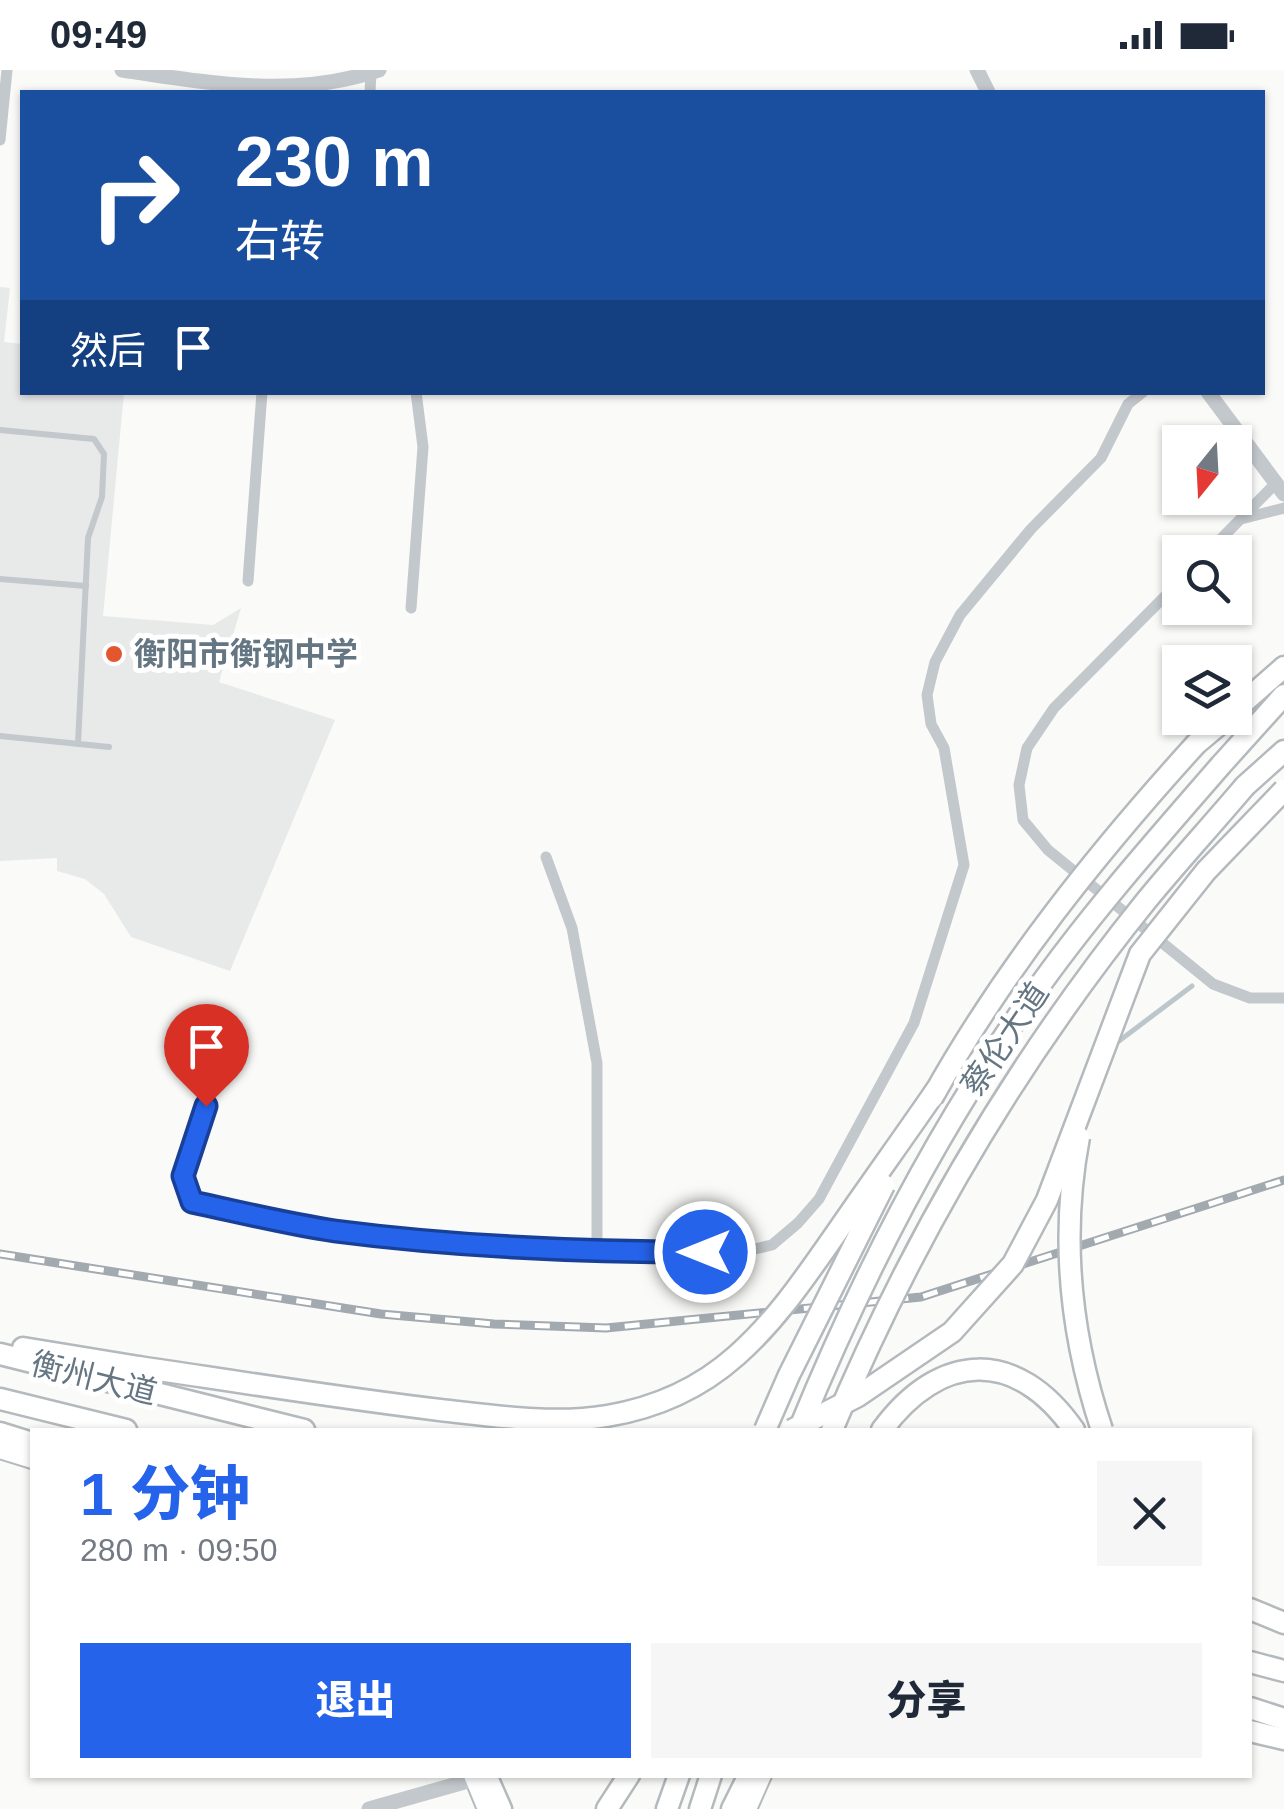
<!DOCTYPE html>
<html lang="zh">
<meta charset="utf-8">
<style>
:root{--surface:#fff;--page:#f6f6f7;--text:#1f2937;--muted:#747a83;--accent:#2563eb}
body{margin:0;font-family:Arial,"Noto Sans SC",sans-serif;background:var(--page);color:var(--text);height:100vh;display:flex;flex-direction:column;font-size:38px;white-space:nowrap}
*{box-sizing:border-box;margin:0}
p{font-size:32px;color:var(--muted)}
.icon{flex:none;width:55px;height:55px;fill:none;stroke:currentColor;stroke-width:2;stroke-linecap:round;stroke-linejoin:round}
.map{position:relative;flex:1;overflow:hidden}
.drawer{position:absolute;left:30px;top:1358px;width:1222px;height:350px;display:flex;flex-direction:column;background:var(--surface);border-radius:0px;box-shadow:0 2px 8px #0004}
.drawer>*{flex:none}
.guide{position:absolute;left:20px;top:20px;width:1245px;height:305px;border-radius:0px;box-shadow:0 2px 8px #0004;background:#1a4fa0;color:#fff;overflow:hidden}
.needle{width:65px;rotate:198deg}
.fabs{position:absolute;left:1162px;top:355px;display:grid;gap:20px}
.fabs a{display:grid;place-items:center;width:90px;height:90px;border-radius:0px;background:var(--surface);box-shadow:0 2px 8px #0004;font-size:50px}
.pin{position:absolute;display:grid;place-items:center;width:85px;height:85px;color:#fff;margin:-102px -42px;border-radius:50% 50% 50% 0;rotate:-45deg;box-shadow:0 0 10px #0007}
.pin .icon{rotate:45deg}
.me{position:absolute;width:110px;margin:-55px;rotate:270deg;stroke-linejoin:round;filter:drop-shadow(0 0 8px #0008)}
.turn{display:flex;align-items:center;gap:35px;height:210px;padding:0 50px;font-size:45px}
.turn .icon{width:130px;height:130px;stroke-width:2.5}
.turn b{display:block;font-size:70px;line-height:85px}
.then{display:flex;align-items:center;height:95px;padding:0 50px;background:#0003;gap:20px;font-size:38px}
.round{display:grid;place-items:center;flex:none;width:105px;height:105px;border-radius:0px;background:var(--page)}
.headline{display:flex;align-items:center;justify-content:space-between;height:170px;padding:0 50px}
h1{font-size:60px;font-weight:800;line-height:75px;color:var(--accent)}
.button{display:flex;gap:20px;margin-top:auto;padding:20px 50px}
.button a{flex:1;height:115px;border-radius:0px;background:var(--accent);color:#fff;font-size:40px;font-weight:800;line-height:115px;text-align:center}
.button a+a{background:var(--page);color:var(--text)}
.status{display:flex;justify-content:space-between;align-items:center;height:70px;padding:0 50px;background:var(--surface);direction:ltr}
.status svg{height:28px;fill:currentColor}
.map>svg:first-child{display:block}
</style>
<div class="status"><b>09:49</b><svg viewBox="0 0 49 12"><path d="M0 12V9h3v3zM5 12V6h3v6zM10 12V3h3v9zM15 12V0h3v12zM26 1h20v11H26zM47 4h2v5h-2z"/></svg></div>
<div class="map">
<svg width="1284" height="1739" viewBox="0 0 1284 1739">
<rect width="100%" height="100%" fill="#fafaf8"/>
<polygon fill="#e8e9e9" points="0,217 10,218 4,272 22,274 22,322 124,323 103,546 213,555 241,538 219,612 335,650 230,901 131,867 104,824 85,809 57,801 57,788 0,791"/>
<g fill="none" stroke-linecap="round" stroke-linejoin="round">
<polyline stroke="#bbc7cb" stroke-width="5" points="1115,974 1192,916"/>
<g stroke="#b5babe" stroke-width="22">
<g id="primary">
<polyline points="0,1379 32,1389"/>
<polyline points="473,1705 487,1739"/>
<polyline points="747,1739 762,1705"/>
</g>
</g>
<g stroke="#b4b9bd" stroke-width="25">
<g id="trunk">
<polyline points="1235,640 1284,597"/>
<polyline points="1196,674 1227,648"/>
<polyline points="1221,695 1284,625"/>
<polyline points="1245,716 1284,681"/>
<polyline points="23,1278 139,1297"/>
<polyline points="0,1284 304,1360"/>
<polyline points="0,1329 126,1360"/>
<path d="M882,1360C940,1281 1017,1278 1074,1360"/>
<polyline points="0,1363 32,1373"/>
<polyline points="1250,1539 1284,1553"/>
<polyline points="1250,1592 1284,1601"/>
<polyline points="1250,1638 1284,1649"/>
<polyline points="1250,1661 1284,1669"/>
<polyline points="486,1705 501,1739"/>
<polyline points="607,1739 629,1705"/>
<polyline points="667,1739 679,1705"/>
<polyline points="700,1739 711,1705"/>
<polyline points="732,1739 749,1705"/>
</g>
</g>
<g stroke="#c3c8cc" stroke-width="6">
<polyline points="0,360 94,369 104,384 102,427 88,468 78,674"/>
<polyline points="0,509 86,516"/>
<polyline points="0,666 109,677"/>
</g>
<g stroke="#c3c8cc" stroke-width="11">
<polyline points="370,22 371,3"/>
<polyline points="0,70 7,0"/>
<polyline points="1241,449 1284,438"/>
<polyline points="1208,482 1277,412"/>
<polyline points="248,511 262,322"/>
<polyline points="1180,511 1054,638 1027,678 1019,715 1023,750 1048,780 1213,914 1250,928 1284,928"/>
<polyline points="411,538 423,377 416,322"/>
<polyline points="546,787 572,858 597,993 597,1183"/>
<polyline points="206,1036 183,1106 192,1132 331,1160 417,1170 597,1183 741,1182 772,1175 798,1153 819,1129 914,953 964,795 944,678 931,654 927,625 935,592 960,545 1031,459 1101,388 1128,334 1143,322"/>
</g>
<g stroke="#c3c8cc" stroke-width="15">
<path d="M122,0C208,13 295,29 379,0"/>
<polyline points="977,0 988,22"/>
<polyline points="1208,322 1284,424"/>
<polyline points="369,1739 475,1709"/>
</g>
<use href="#primary" stroke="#fff" stroke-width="18"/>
<use href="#trunk" stroke="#fff" stroke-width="20"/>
<g stroke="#a2aab0" stroke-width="9">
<polyline id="rail" points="0,1184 381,1244 494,1254 606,1258 921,1227 1284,1110"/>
</g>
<use href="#rail" stroke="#fff" stroke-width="5" stroke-dasharray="15" stroke-linecap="butt"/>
<g stroke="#b4b9bd" stroke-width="25" stroke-linecap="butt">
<g id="trunk-bridge">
<path d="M932,1028C1004,899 1097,783 1196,674"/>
<path d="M1079,1067C1060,1167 1070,1264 1102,1360"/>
<path d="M139,1297C240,1312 340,1328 440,1340C495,1346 553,1355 607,1346C655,1338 700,1318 736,1286C777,1250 806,1206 837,1162C870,1114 904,1067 937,1019"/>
<polyline points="765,1360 789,1305 884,1115"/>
<polyline points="792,1360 858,1326 952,1262 1013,1194 1047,1130 1140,884 1206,801 1284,720"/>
<path d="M799,1360C860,1211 939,1056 1033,925C1090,844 1156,770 1221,695"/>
<path d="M832,1360C911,1171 1017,991 1146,831C1178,792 1212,755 1245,716"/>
</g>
</g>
<use href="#trunk-bridge" stroke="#fff" stroke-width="20"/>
</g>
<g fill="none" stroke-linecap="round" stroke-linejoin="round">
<g stroke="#184099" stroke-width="25">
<path id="route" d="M206,1036L183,1106L192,1132C239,1142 287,1154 335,1161C458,1177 581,1182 705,1182"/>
</g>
<use href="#route" stroke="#2563eb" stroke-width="18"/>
</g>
<circle fill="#e4572e" stroke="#fff" stroke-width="4" cx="114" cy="584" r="10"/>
<g text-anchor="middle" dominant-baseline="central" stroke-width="10" stroke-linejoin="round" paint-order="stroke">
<g font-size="32" font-weight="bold" fill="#657683" stroke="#fff" text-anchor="start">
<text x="134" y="584">衡阳市衡钢中学</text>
</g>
<g font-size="32" fill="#657683" stroke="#fff">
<text transform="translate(1005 969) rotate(-56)">蔡伦大道</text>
<text transform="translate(94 1308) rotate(14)">衡州大道</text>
</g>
</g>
</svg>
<div class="fabs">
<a><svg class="needle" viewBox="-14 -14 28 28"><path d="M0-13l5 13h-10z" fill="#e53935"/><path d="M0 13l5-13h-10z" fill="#747a83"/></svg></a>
<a><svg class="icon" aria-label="search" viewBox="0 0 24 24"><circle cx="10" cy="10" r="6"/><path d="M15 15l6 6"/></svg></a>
<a><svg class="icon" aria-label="layers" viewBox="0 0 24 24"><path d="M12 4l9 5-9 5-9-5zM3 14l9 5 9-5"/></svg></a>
</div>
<div class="pin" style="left:206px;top:1036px;background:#d93025"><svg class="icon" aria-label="arrive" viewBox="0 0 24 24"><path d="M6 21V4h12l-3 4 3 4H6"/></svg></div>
<svg class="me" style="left:705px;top:1182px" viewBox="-20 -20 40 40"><circle r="17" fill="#2563eb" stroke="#fff" stroke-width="3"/><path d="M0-11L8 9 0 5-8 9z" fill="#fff"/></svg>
<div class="guide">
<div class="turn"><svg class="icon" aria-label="right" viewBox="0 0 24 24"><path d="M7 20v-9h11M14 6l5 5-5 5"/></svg><div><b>230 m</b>右转</div></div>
<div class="then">然后<svg class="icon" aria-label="arrive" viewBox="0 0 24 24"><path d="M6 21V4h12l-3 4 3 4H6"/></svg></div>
</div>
<section class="drawer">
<div class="headline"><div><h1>1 分钟</h1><p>280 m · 09:50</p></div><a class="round"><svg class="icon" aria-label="close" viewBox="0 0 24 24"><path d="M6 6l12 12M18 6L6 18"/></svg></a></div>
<div class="button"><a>退出</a><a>分享</a></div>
</section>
</div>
